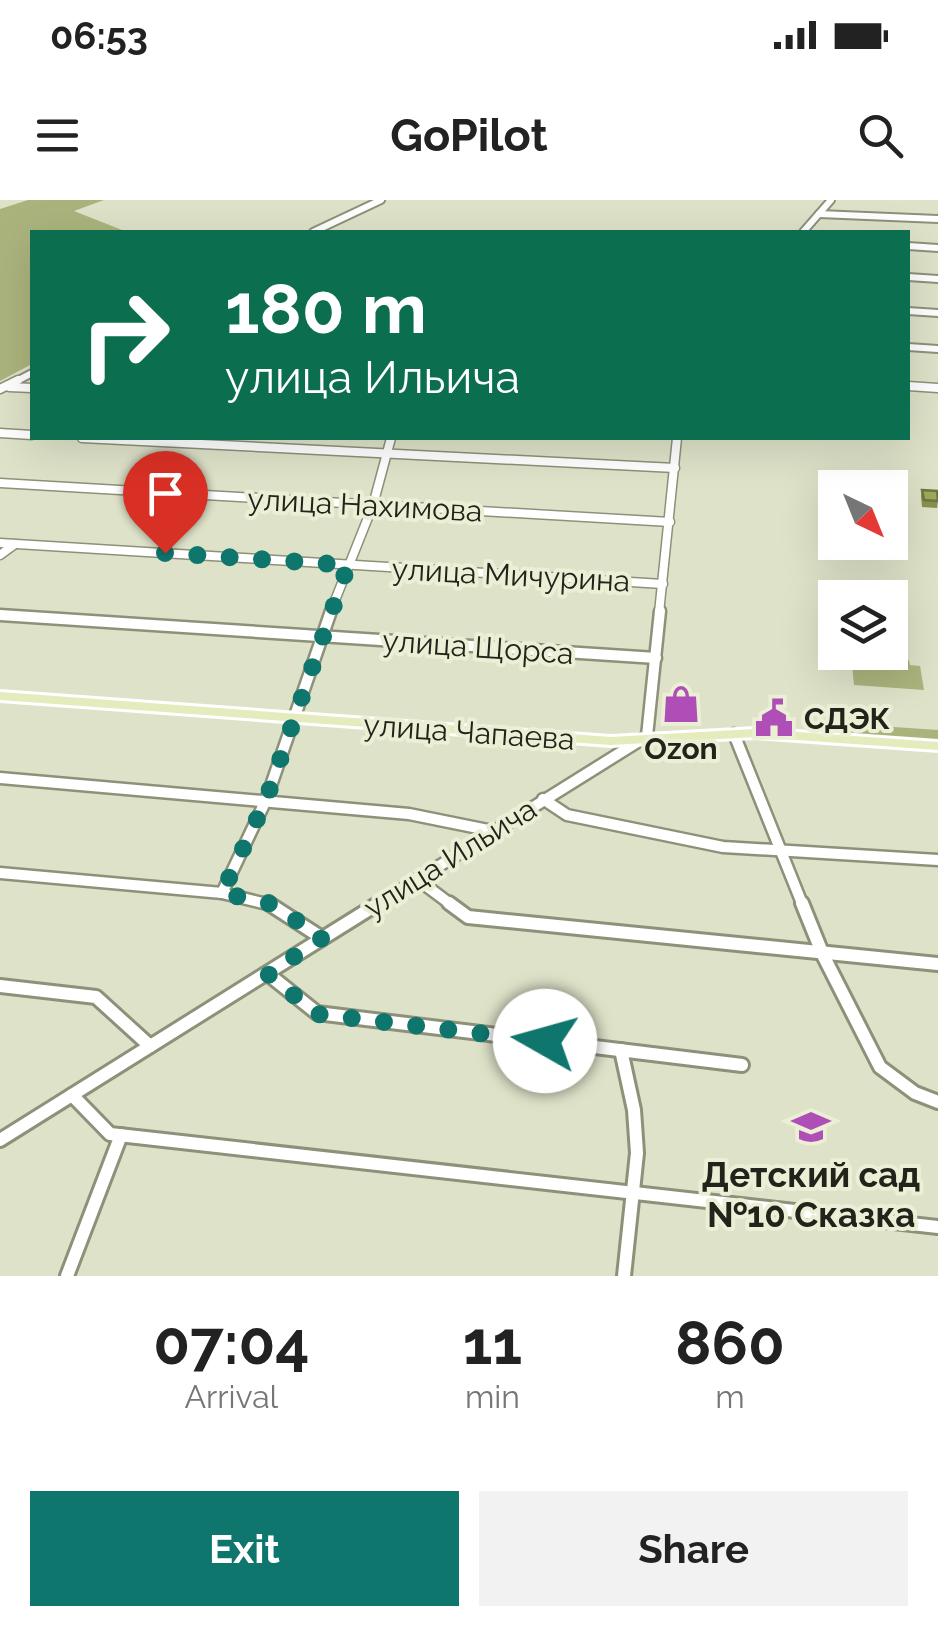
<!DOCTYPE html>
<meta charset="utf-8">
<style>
:root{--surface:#fff;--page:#f2f2f2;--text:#222;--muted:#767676;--accent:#0f766e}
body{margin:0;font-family:Raleway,sans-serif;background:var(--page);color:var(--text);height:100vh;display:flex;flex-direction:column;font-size:38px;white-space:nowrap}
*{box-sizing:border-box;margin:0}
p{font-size:32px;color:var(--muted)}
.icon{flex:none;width:55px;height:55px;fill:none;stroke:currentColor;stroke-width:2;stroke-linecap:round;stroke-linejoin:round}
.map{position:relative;height:1076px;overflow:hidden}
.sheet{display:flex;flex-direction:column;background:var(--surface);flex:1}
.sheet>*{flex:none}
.guide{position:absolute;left:30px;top:30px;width:880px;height:210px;border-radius:0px;box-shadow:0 10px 40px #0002;background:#0b6e4f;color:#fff;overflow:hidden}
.needle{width:65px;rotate:137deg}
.tools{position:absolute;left:818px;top:270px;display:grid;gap:20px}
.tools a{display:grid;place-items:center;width:90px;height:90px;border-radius:0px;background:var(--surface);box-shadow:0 10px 40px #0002;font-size:50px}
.pin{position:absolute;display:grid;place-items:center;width:85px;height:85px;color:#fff;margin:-102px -42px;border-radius:50% 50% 50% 0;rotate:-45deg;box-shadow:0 0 10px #0007}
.pin .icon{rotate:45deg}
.me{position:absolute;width:110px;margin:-55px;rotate:277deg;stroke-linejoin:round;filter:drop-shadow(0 0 8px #0008)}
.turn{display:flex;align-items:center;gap:35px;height:210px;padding:0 30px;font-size:45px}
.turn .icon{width:130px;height:130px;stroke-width:2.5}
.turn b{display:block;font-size:70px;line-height:85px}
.eta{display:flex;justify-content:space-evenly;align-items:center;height:170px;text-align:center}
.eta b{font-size:60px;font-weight:700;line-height:70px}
.button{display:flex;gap:20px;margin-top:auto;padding:20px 30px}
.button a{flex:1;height:115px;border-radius:0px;background:var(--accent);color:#fff;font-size:40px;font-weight:700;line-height:115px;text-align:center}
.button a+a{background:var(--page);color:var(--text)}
.status{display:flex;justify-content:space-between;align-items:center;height:70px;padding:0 50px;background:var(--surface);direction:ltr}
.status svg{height:28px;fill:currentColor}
header{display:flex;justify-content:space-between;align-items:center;height:130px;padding:0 30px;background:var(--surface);font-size:45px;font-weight:700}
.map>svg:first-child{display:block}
</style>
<div class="status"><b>06:53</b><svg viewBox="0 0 49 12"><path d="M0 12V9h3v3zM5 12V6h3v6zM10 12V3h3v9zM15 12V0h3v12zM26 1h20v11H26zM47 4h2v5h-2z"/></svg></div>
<header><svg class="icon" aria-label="menu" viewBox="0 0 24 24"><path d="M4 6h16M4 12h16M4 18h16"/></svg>GoPilot<svg class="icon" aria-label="search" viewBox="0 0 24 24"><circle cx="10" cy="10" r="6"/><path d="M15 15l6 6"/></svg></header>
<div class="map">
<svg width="938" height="1076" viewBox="0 0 938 1076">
<rect width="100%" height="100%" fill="#dee2c8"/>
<g fill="#abb37d">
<polygon points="28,0 104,0 74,11 127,32 32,32 32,164 0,181 0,9"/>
<polygon points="851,455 909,460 910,465 920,466 924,490 854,485"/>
<polygon points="835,523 938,530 938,542 837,535"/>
</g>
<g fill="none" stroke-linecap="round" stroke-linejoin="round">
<g stroke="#8d9179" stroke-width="10">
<g id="minor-far3">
<polyline points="819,14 938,19"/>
<polyline points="313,32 381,0"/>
<polyline points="803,32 831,0"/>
<polyline points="908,46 938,48"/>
<polyline points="908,77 938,79"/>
<polyline points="908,111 938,113"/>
<polyline points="908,147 938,149"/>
<polyline points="13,183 32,173"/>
</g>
</g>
<g stroke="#8d9179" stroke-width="11">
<g id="minor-far2">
<polyline points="908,186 938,188"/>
<polyline points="9,187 32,188"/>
<polyline points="0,189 18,180"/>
<polyline points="0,233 32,235"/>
<polyline points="82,238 675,268"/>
<polyline points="0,283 670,322"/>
<polyline points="0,343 663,384"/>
<polyline points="0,355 15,344"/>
<polyline points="330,413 373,305 391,238"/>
<polyline points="659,413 677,238"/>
</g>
</g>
<g stroke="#8d9179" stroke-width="15">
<g id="minor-far1">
<polyline points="0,415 656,458"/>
<polyline points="734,534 803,706"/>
<polyline points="0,578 409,614 493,631"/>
<polyline points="543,599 567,615 723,647 938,660"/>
<polyline points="0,673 222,693 275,706"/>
<polyline points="417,679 453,706"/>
<polyline points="222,693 266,600 331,411"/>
<polyline points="375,706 647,536 660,411"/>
</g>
</g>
<g stroke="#8d9179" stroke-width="18">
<g id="minor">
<polyline points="268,703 322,738"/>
<polyline points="449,703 468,717 938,764"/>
<polyline points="802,703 823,755 880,867 915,893 938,902"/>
<polyline points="268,774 317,813 742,865"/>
<polyline points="0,786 96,797 150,846"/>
<polyline points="621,850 634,910 637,953 624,1076"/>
<polyline points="72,895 110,934 938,1027"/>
<polyline points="0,940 379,703"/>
<polyline points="67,1076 121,935"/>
</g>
</g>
<g stroke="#fff" stroke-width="6">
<polygon id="major" points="0,492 611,537 755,529 938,542 938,550 755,537 611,545 0,500"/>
</g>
<use href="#minor-far3" stroke="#fff" stroke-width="6"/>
<use href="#minor-far2" stroke="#fff" stroke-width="8"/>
<use href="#minor-far1" stroke="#fff" stroke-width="10"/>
<use href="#minor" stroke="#fff" stroke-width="12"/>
<use href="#major" fill="#e5ebbd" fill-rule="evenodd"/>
</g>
<polygon fill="#899050" points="922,290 938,301 937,308 922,307 921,296"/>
<polygon fill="#9fa85d" stroke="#6f7641" stroke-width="2.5" points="922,290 937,291 938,301 924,300"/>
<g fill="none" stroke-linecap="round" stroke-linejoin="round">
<polyline stroke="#0f766e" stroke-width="18" stroke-dasharray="0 32.4" points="165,353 348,365 266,600 222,693 272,704 322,738 268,774 317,814 545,841"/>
</g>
<defs>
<g id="shop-bare" transform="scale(3)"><path d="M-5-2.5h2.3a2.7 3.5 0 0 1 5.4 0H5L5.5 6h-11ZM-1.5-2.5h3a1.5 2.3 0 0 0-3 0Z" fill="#af4eb6" stroke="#ebefd5" stroke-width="2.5" paint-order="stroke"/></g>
<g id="civic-bare" transform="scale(3)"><path d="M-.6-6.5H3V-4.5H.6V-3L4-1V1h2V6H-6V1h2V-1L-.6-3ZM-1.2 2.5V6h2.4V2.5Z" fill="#af4eb6" stroke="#ebefd5" stroke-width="2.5" paint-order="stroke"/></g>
<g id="school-bare" transform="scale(3)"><path d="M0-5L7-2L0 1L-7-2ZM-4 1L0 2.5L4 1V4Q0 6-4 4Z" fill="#af4eb6" stroke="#ebefd5" stroke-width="2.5" paint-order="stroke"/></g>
</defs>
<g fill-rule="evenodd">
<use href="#shop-bare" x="681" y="504"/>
<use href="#civic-bare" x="774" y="518"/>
<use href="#school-bare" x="811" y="927"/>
</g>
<g text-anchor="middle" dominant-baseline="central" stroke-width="8" stroke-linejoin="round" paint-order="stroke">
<g font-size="30" fill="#22231a" stroke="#ebefd5">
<text transform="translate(365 305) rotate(3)">улица Нахимова</text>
<text transform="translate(511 375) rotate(3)">улица Мичурина</text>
<text transform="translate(478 447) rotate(4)">улица Щорса</text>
<text transform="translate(469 532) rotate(4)">улица Чапаева</text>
<text transform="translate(450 658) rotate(-32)">улица Ильича</text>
</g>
<g font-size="30" font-weight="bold" fill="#22231a" stroke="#ebefd5" text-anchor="start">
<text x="804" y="518">СДЭК</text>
<text x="681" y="548" text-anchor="middle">Ozon</text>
</g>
<g font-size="35" font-weight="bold" fill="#22231a" stroke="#ebefd5">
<text x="811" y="974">Детский сад<tspan x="811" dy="40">№10 Сказка</tspan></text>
</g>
</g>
</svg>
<div class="tools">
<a><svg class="needle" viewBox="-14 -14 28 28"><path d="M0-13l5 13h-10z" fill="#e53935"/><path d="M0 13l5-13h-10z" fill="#767676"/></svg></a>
<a><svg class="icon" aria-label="layers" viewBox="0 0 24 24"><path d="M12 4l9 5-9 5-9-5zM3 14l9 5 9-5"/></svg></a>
</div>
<div class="pin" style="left:165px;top:353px;background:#d93025"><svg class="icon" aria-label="arrive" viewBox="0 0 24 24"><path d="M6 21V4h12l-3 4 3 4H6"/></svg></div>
<svg class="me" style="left:545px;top:841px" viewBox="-20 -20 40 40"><circle r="19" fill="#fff"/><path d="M0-13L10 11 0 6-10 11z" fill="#0f766e"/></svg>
<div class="guide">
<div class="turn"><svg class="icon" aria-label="right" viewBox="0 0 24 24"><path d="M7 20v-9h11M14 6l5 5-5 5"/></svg><div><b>180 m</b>улица Ильича</div></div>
</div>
</div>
<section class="sheet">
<div class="eta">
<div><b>07:04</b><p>Arrival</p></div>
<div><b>11</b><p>min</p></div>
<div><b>860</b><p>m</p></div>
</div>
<div class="button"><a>Exit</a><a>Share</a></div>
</section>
